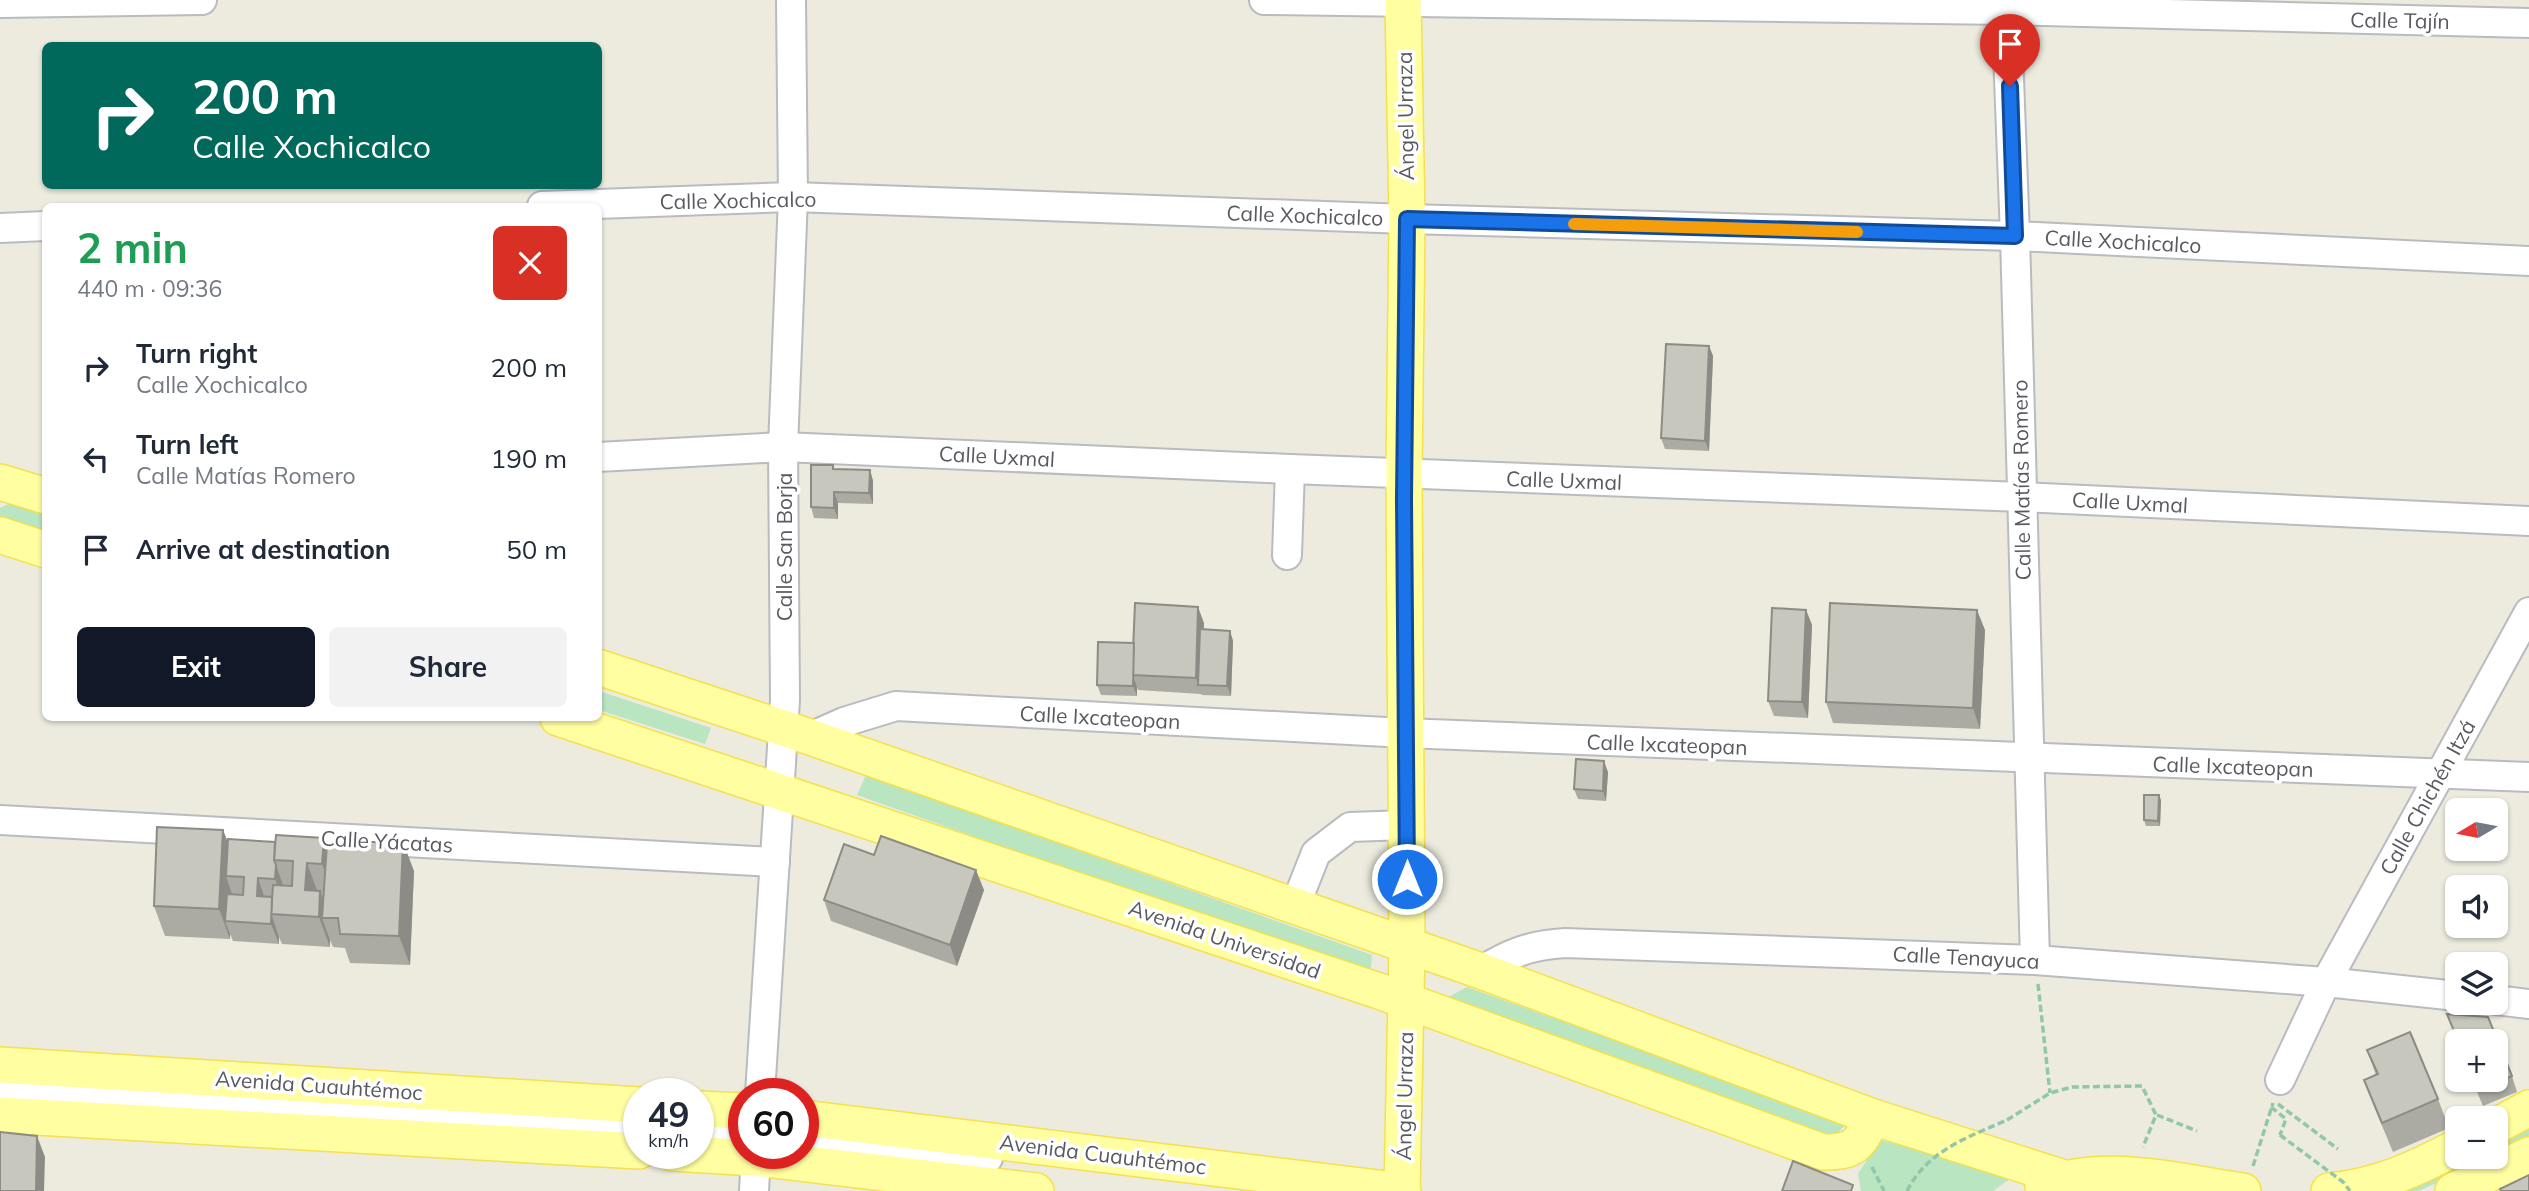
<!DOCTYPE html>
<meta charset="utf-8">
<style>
:root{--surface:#fff;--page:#f2f2f3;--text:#1f2937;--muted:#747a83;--accent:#111827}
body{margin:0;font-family:Mulish,sans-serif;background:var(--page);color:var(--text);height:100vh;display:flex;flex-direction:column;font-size:26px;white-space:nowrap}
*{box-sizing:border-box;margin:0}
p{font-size:23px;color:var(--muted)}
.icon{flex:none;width:38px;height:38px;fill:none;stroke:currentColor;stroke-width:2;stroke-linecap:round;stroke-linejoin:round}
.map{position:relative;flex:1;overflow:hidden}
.drawer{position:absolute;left:42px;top:203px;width:560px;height:518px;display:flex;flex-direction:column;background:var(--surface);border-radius:10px;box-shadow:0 2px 5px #0004}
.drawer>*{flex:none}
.hud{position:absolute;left:42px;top:42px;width:560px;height:147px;border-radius:10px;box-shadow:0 2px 5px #0004;background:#00695c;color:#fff;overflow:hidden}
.needle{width:46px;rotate:260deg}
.fabs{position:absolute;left:2445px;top:798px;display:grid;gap:14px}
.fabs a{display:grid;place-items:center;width:63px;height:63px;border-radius:10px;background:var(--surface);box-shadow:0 2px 5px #0004;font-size:35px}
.speed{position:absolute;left:623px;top:1078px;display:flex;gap:14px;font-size:35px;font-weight:700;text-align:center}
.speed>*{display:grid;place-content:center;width:91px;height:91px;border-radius:50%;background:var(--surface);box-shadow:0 2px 5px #0004;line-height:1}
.speed small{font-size:18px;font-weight:400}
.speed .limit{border:10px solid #d22;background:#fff;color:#111}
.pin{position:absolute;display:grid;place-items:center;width:60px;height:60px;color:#fff;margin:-72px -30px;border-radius:50% 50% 50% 0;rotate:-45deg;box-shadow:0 0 7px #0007}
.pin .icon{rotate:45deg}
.me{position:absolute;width:77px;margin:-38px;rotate:0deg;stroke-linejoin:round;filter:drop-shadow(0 0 5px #0008)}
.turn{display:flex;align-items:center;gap:24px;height:147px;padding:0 35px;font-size:32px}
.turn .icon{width:91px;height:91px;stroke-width:2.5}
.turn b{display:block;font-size:49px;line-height:60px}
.round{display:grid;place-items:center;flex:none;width:74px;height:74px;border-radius:10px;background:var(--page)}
.overview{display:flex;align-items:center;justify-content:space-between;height:119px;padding:0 35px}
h1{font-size:42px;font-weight:700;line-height:52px;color:#1e9e55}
.cta{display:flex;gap:14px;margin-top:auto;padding:14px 35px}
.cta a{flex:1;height:80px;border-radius:10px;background:var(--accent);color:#fff;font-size:28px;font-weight:700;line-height:80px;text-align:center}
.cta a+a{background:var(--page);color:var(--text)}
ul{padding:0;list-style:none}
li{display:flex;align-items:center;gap:21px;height:91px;padding:0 35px}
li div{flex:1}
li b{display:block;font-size:26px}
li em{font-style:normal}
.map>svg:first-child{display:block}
</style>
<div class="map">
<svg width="2529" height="1191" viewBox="0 0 2529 1191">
<rect width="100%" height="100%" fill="#ecebde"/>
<g fill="#b9e5c0">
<polygon points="17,500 45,510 45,534 0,520 0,508"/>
<polygon points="599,691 711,728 705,744 599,710"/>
<polygon points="866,775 1372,955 1370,977 857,795"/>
<polygon points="1467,987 1846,1124 1833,1138 1443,1000"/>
<polygon points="2529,1127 2529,1142 2516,1149 2418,1191 2387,1191 2466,1164 2478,1157 2496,1157 2496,1147"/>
<polygon points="1880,1140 2018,1173 1993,1191 1861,1191 1858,1174"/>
</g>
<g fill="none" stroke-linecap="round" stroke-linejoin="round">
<g stroke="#babbc1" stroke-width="32">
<g id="minor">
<polyline points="1264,0 2007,10 2529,23"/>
<polyline points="2006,0 2015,236 2035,960"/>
<polyline points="0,3 202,0"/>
<polyline points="542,206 793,197 1407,219 2015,236 2529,261"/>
<polyline points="0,228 46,226"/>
<polyline points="598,457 783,447 1290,469 2022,497 2529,521"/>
<polyline points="1287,555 1290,469"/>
<polyline points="810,737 844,722 896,706 1405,733 2529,777"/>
<polyline points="0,820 775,862"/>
<polyline points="1295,906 1316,853 1350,827 1407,825"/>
<path d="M1481,971C1510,953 1531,945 1565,943L2035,960L2326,982L2457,996"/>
<polyline points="2496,1000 2529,1004"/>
<polyline points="2280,1080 2326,982 2529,612"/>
<polyline points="0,1088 639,1124"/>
<polyline points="760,1094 785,700 783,447 793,197 791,0"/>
<polyline points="698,1128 744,1130"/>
<polyline points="803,1136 988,1158"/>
<polyline points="754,1191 756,1153"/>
</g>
</g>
<g stroke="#f5e04e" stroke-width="38">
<g id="major">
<polyline points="0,482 46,496"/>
<polyline points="0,535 46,550"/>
<polyline points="598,667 810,737 1481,971 1873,1117 2064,1178"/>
<path d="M558,718L1379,991L1823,1152C1857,1152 1859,1144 1873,1117"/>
<polyline points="0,1065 639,1105"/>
<polyline points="698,1109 744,1111"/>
<polyline points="0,1115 639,1151"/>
<polyline points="803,1118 1403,1191"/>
<polyline points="2496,1126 2529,1108"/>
<polyline points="672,1153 756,1158 1036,1191"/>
<path d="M2043,1186C2105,1161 2180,1182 2243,1191"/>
<polyline points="1402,1191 1407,945 1404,474 1407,219 1403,0"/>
<path d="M2329,1191C2376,1187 2416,1169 2457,1147"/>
<polyline points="2453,1191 2529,1155"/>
</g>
</g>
<g stroke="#92c6a9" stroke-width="3.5" stroke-dasharray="7 3.5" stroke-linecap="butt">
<polyline points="2038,984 2050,1093"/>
<polyline points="2278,1104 2338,1149"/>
<polyline points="2271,1107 2286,1119 2280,1135"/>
<polyline points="2157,1115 2197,1131"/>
<polyline points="2007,1120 2050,1093 2072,1087 2142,1086 2156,1115 2143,1147"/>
<polyline points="2253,1166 2273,1103"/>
<polyline points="1872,1167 1884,1191"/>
</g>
<use href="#minor" stroke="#fff" stroke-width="28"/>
<use href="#major" stroke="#fffea0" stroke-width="35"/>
<g stroke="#92c6a9" stroke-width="3.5" stroke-dasharray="7 3.5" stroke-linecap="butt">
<polyline points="2280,1135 2343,1182 2350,1191"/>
<path d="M1907,1191C1927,1151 1968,1137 2007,1120"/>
</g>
</g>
<g fill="#acaba3">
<polygon points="1709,346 1713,356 1709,451 1665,449 1661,438"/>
<polygon points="833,465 834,469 870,470 873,481 873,504 838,503 838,519 814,518 811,507"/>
<polygon points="1806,610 1812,625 1808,718 1774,716 1768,701"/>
<polygon points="1204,623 1204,629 1230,631 1233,641 1231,696 1202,695 1201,694 1138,690 1137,687 1137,696 1101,695 1097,685 1134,643"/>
<polygon points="1985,630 1980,729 1833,723 1826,702"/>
<polygon points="1608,772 1606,801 1578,799 1574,789"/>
<polygon points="2161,800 2160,826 2146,826 2144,820"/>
<polygon points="223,830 228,842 275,842 324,838 327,846 414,871 410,965 350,963 345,948 333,947 330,940 330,947 282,944 279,937 279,944 233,941 230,934 230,939 165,936 154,906"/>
<polygon points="874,855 984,890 957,966 831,921 824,900"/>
<polygon points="2367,1050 2438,1099 2449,1128 2393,1152 2375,1109 2364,1080 2376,1075"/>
<polygon points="2512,1076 2517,1092 2483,1106 2472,1080"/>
</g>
<g fill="#8c8b85">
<polygon points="1709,346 1713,356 1709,451 1705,441"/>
<polygon points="870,470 873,481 873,504 869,493"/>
<polygon points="834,492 838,503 838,519 834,508"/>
<polygon points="1198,607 1204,623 1202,685 1198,685 1196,678"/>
<polygon points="1806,610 1812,625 1808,718 1802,702"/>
<polygon points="1977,610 1985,630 1980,729 1973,708"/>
<polygon points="1230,631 1233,641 1231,696 1227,686"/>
<polygon points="1133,676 1137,687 1137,696 1133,686"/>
<polygon points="1604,761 1608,772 1606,801 1603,791"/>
<polygon points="2159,795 2161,800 2160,826 2158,821"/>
<polygon points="223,830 234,860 226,876 232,894 231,921 225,921 230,934 230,939 219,909"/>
<polygon points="324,838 335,867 333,894 322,864"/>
<polygon points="403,842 414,871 410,965 399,936"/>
<polygon points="307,863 318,893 305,890"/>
<polygon points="276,865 283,885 282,900 275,879"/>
<polygon points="976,870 984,890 957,966 950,945"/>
<polygon points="258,878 265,899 257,896"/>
<polygon points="320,891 330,918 322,918 330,940 330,947 319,917"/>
<polygon points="272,916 279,937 279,944 271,924"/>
<polygon points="37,1136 45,1157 44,1191 36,1191"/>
</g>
<g fill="#c8c7be" stroke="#8c8b85" stroke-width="2">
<polygon points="1666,344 1709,346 1705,441 1661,438"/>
<polygon points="811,465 833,465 833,469 870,470 869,493 834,492 834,508 811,507"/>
<polygon points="1135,603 1198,607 1196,678 1132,675"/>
<polygon points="1830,603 1977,610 1973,708 1826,702"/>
<polygon points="1772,608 1806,610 1802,702 1768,701"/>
<polygon points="1200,629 1230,631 1227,686 1198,685"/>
<polygon points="1098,642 1134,643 1133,686 1097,685"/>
<polygon points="1576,759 1604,761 1603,791 1574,789"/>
<polygon points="2144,795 2159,795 2158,821 2144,820"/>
<polygon points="157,827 223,830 219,909 154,906"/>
<polygon points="276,835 324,838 322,864 307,863 305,890 320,891 319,917 271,914 273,885 292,886 293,861 274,860"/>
<polygon points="881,836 976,870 950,945 824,900 844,844 874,855"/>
<polygon points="228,839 275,842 274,860 276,865 275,879 258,878 257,896 272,897 271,924 225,921 227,894 243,895 244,877 226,876"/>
<polygon points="370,842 403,842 399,936 340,934 338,918 322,918 327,844 366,846"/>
<polygon points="2447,1014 2488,1017 2512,1076 2477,1090 2473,1080 2496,1080 2496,1041 2458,1041"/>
<polygon points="2410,1032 2438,1099 2382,1123 2364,1080 2378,1074 2367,1050"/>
<polygon points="0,1132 37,1136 36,1191 0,1191"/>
<polygon points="1793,1161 1853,1185 1851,1191 1782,1191"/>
<polygon points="2529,1175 2529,1191 2501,1191 2500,1189"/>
</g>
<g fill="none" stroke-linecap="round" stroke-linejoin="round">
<g stroke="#114b97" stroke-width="18">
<polyline id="route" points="1407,879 1404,499 1407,219 2015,236 2010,86"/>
</g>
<use href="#route" stroke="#1a73e8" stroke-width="12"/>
<polyline stroke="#f59e0b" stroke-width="12" points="1574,224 1857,232"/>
</g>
<g text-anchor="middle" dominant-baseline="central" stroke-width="7" stroke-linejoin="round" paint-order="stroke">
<g font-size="21" fill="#585a60" stroke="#fff">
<text transform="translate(2400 20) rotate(1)">Calle Tajín</text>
<text transform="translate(1405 116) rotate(-91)">Ángel Urraza</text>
<text transform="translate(738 200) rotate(-1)">Calle Xochicalco</text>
<text transform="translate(1305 215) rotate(2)">Calle Xochicalco</text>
<text transform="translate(2123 241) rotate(3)">Calle Xochicalco</text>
<text transform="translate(997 456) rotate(3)">Calle Uxmal</text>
<text transform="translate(1564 480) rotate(2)">Calle Uxmal</text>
<text transform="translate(2021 480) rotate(-91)">Calle Matías Romero</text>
<text transform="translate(2130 502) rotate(3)">Calle Uxmal</text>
<text transform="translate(784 547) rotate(-90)">Calle San Borja</text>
<text transform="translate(1100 717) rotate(3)">Calle Ixcateopan</text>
<text transform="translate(1667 744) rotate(2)">Calle Ixcateopan</text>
<text transform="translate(2233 766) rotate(2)">Calle Ixcateopan</text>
<text transform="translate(2427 797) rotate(-61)">Calle Chichén Itzá</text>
<text transform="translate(387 841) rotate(3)">Calle Yácatas</text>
<text transform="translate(1225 939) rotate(19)">Avenida Universidad</text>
<text transform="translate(1966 957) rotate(3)">Calle Tenayuca</text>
<text transform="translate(319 1085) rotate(4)">Avenida Cuauhtémoc</text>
<text transform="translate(1404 1096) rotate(-89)">Ángel Urraza</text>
<text transform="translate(1103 1154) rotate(7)">Avenida Cuauhtémoc</text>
</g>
</g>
</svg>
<div class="fabs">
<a><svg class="needle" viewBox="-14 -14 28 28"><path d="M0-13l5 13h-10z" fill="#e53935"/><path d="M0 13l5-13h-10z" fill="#747a83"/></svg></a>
<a><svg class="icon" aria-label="sound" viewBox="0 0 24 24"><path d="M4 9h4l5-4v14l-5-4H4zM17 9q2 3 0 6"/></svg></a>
<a><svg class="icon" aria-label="layers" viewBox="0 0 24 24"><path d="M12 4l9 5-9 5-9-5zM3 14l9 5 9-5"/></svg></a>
<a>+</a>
<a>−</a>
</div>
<div class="speed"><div>49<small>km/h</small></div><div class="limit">60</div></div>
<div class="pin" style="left:2010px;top:86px;background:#d93025"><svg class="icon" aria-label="arrive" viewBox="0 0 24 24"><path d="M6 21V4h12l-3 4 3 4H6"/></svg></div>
<svg class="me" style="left:1407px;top:879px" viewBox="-20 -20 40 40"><circle r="17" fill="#1a73e8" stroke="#fff" stroke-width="3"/><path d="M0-11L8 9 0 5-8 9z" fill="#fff"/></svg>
<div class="hud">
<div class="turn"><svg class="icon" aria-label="right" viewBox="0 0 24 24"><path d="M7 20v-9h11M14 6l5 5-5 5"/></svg><div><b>200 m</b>Calle Xochicalco</div></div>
</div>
<section class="drawer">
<div class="overview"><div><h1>2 min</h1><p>440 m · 09:36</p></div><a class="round" style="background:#d93025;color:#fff"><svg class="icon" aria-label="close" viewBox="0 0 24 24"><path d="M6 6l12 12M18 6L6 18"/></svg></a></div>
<ul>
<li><svg class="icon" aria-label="right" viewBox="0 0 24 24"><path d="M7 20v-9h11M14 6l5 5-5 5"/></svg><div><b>Turn right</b><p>Calle Xochicalco</p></div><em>200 m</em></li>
<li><svg class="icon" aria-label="left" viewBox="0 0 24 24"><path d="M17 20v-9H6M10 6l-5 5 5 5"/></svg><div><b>Turn left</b><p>Calle Matías Romero</p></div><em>190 m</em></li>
<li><svg class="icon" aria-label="arrive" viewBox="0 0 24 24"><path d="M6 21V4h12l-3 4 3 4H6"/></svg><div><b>Arrive at destination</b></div><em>50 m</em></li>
</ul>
<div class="cta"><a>Exit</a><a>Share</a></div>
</section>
</div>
